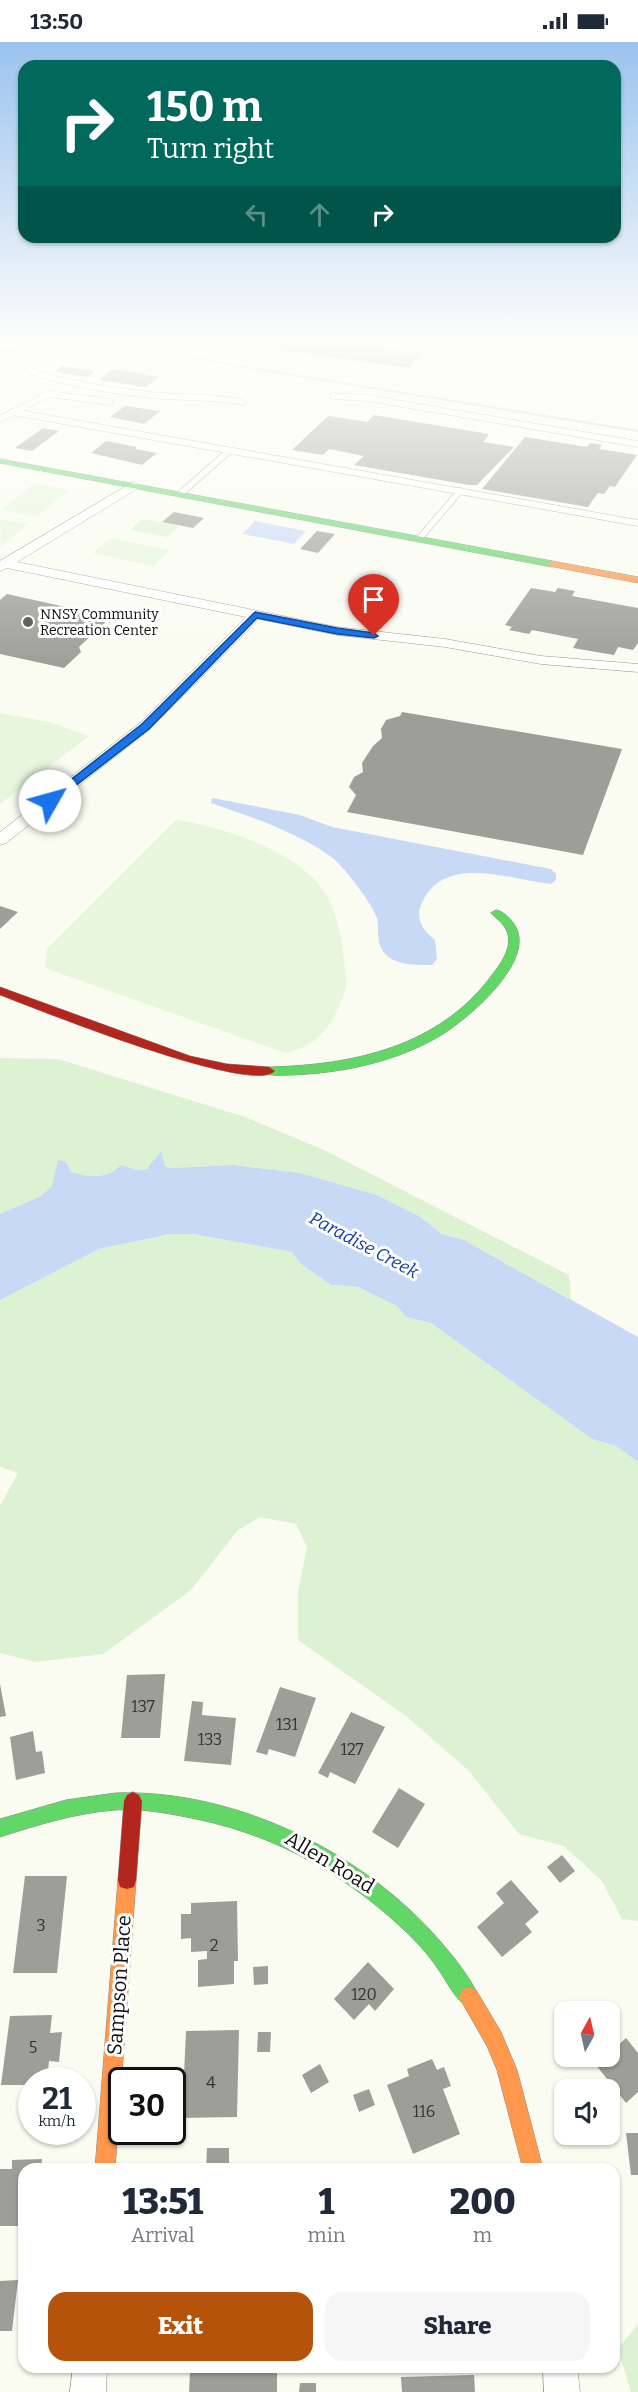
<!DOCTYPE html>
<style>
:root{--surface:#fff;--page:#f6f6f7;--text:#1f2937;--muted:#747a83;--accent:#b45309}
body{margin:0;font-family:Bitter,serif;background:var(--page);color:var(--text);height:100vh;display:flex;flex-direction:column;font-size:22px;white-space:nowrap}
*{box-sizing:border-box;margin:0}
p{font-size:20px;color:var(--muted)}
.icon{flex:none;width:33px;height:33px;fill:none;stroke:currentColor;stroke-width:2;stroke-linecap:round;stroke-linejoin:round}
.map{position:relative;flex:1;overflow:hidden}
.sheet{position:absolute;left:18px;top:2121px;width:602px;height:210px;display:flex;flex-direction:column;background:var(--surface);border-radius:18px;box-shadow:0 2px 4px #0004}
.sheet>*{flex:none}
.guide{position:absolute;left:18px;top:18px;width:603px;height:183px;border-radius:18px;box-shadow:0 2px 4px #0004;background:#00695c;color:#fff;overflow:hidden}
.needle{width:39px;rotate:8deg}
.buttons{position:absolute;left:554px;top:1959px;display:grid;gap:12px}
.buttons a{display:grid;place-items:center;width:66px;height:66px;border-radius:12px;background:var(--surface);box-shadow:0 2px 4px #0004;font-size:30px}
.speed{position:absolute;left:18px;top:2025px;display:flex;gap:12px;font-size:30px;font-weight:700;text-align:center}
.speed>*{display:grid;place-content:center;width:78px;height:78px;border-radius:50%;background:var(--surface);box-shadow:0 2px 4px #0004;line-height:1}
.speed small{font-size:15px;font-weight:400}
.speed .limit{border:3px solid #111;border-radius:9px;background:#fff;color:#111}
.pin{position:absolute;display:grid;place-items:center;width:51px;height:51px;color:#fff;margin:-62px -26px;border-radius:50% 50% 50% 0;rotate:-45deg;box-shadow:0 0 6px #0007}
.pin .icon{rotate:45deg}
.me{position:absolute;width:66px;margin:-33px;rotate:52deg;stroke-linejoin:round;filter:drop-shadow(0 0 4px #0008)}
.turn{display:flex;align-items:center;gap:21px;height:126px;padding:0 30px;font-size:27px}
.turn .icon{width:78px;height:78px;stroke-width:2.5}
.turn b{display:block;font-size:42px;line-height:51px}
.lanes{display:flex;align-items:center;height:57px;padding:0 30px;background:#0003;justify-content:center;gap:30px;direction:ltr}
.lanes .off{opacity:.35}
.eta{display:flex;justify-content:space-evenly;align-items:center;height:102px;text-align:center}
.eta b{font-size:36px;font-weight:800;line-height:42px}
.button{display:flex;gap:12px;margin-top:auto;padding:12px 30px}
.button a{flex:1;height:69px;border-radius:18px;background:var(--accent);color:#fff;font-size:24px;font-weight:800;line-height:69px;text-align:center}
.button a+a{background:var(--page);color:var(--text)}
.status{display:flex;justify-content:space-between;align-items:center;height:42px;padding:0 30px;background:var(--surface);direction:ltr}
.status svg{height:16px;fill:currentColor}
.map>svg:first-child{display:block}
</style>
<div class="status"><b>13:50</b><svg viewBox="0 0 49 12"><path d="M0 12V9h3v3zM5 12V6h3v6zM10 12V3h3v9zM15 12V0h3v12zM26 1h20v11H26zM47 4h2v5h-2z"/></svg></div>
<div class="map">
<svg width="638" height="2350" viewBox="0 0 638 2350">
<rect width="100%" height="100%" fill="#fafcf2"/>
<g fill="#dcf2d2">
<polygon points="142,477 179,484 167,495 130,488"/>
<path d="M0,1016L58,1017L245,1075L324,1108L569,1233L571,1257L464,1198L442,1192L419,1174L377,1153L300,1131L233,1123L170,1126L165,1124L136,1128L121,1123C106,1138 89,1135 71,1130L41,1154L0,1172Z"/>
<polygon points="172,1192 193,1192 292,1210 302,1223 331,1243 358,1245 397,1264 406,1275 431,1281 592,1397 616,1404 638,1420 638,1879 622,1877 602,1839 564,1804 519,1792 469,1729 406,1674 298,1598 298,1550 307,1505 296,1482 260,1475 237,1489 191,1548 103,1612 36,1620 0,1611 0,1464 18,1431 0,1425 0,1258 99,1207"/>
<polygon points="638,2282 638,2350 631,2350 618,2307"/>
</g>
<g fill="#e7f6dc">
<polygon points="35,441 69,448 36,475 1,468"/>
<polygon points="0,477 28,482 1,505"/>
<polygon points="110,496 170,508 153,524 93,511"/>
<polygon points="0,671 49,680 89,694 0,762"/>
<path d="M176,778C220,784 282,805 314,837C337,860 342,896 345,927C345,932 347,939 346,945C345,950 342,957 340,962C328,991 314,1004 285,1011L45,926L47,907Z"/>
</g>
<g fill="#c8d9f6">
<polygon points="255,479 306,489 294,502 242,492"/>
<path d="M212,756L300,773L332,785L551,827L556,832V838L551,842C510,838 443,810 421,863C415,878 424,889 435,898L437,917L432,923C414,923 387,924 380,903C377,894 379,884 377,876C374,864 343,824 333,816C299,791 251,775 211,761Z"/>
<path d="M161,1109L165,1124L170,1126L233,1123L300,1131L377,1153L419,1174L442,1192L464,1198L638,1295V1420L616,1404L592,1397L431,1281L406,1275L397,1264L358,1245L331,1243L302,1223L292,1210L193,1192H171L99,1207L0,1258V1172L41,1154L52,1144L58,1118L66,1120L71,1130C89,1135 106,1138 121,1123L136,1128L147,1127Z"/>
</g>
<g fill="#9e9e98">
<polygon points="272,298 325,298 422,311 409,326 264,306"/>
<polygon points="503,298 549,298 552,301 515,307"/>
<polygon points="22,300 27,301 7,312 0,310 8,304 13,305"/>
<polygon points="62,324 95,329 87,335 54,330"/>
<polygon points="113,327 159,335 146,345 99,338"/>
<polygon points="125,364 160,369 144,382 110,375"/>
<polygon points="374,373 489,392 483,400 514,405 477,443 469,443 354,423 364,414 329,407 323,413 292,408 328,374 367,380"/>
<polygon points="43,386 59,389 32,409 15,406"/>
<polygon points="525,395 587,405 590,401 602,403 599,407 637,413 615,445 610,444 604,452 598,451 588,465 482,447"/>
<polygon points="106,399 137,405 135,407 157,411 142,423 91,411"/>
<polygon points="174,470 204,476 193,486 162,480"/>
<polygon points="317,489 335,492 318,511 300,507"/>
<polygon points="531,546 555,550 558,546 575,549 572,554 638,566 638,601 633,608 618,605 614,613 573,606 578,597 532,588 529,592 509,588 512,585 505,583"/>
<polygon points="7,552 111,575 79,605 81,610 64,626 0,612 0,558"/>
<polygon points="402,670 622,707 583,813 347,770 356,753 349,745 354,735 363,730 362,721 373,704 382,696 381,687 386,678 400,674"/>
<polygon points="0,864 18,870 0,887"/>
<polygon points="165,1632 160,1696 121,1696 127,1633"/>
<polygon points="0,1642 6,1674 0,1675"/>
<polygon points="280,1645 316,1656 295,1715 269,1707 267,1713 256,1710"/>
<polygon points="192,1659 203,1660 202,1673 236,1676 231,1723 184,1719"/>
<polygon points="351,1670 385,1685 355,1742 330,1730 328,1736 318,1731"/>
<polygon points="33,1689 36,1710 42,1709 45,1731 16,1738 10,1695"/>
<polygon points="399,1746 425,1762 398,1806 372,1790"/>
<polygon points="562,1813 575,1829 560,1841 547,1825"/>
<polygon points="25,1834 67,1834 57,1931 13,1931"/>
<polygon points="511,1838 539,1870 525,1882 532,1890 502,1915 477,1885 504,1861 496,1851"/>
<polygon points="237,1859 238,1919 234,1919 234,1942 198,1945 198,1918 207,1917 207,1909 191,1910 191,1896 181,1897 181,1872 191,1872 191,1861"/>
<polygon points="368,1920 394,1947 375,1969 369,1962 354,1978 334,1957"/>
<polygon points="268,1924 268,1942 254,1943 253,1925"/>
<polygon points="52,1973 50,1991 62,1990 59,2020 49,2019 47,2038 32,2038 32,2043 1,2043 10,1974"/>
<polygon points="239,1988 237,2075 182,2076 186,1989"/>
<polygon points="258,1990 271,1990 270,2010 257,2010"/>
<polygon points="626,1996 638,2011 638,2050 626,2061 596,2023 605,2014 609,2014 609,2011"/>
<polygon points="432,2017 437,2028 444,2025 451,2044 443,2047 460,2092 413,2112 387,2043 409,2034 407,2027"/>
<polygon points="320,2022 329,2040 311,2051 302,2033"/>
<polygon points="369,2047 375,2063 359,2070 353,2053"/>
<polygon points="626,2091 638,2091 638,2133 631,2133"/>
<polygon points="207,2106 229,2106 229,2127 206,2127"/>
<polygon points="42,2117 41,2127 24,2127 24,2184 0,2184 0,2127 12,2127 12,2118"/>
<polygon points="18,2238 12,2289 0,2289 0,2239"/>
<polygon points="190,2331 277,2331 277,2350 189,2350"/>
<polygon points="474,2333 475,2350 402,2350 401,2335"/>
<polygon points="300,2341 316,2341 316,2350 299,2350"/>
</g>
<g fill="none" stroke-linecap="round" stroke-linejoin="round">
<g stroke="#949591" stroke-width="7">
<g id="lane">
<path d="M390,298C452,310 510,326 570,298"/>
<polyline points="475,298 496,314"/>
<polyline points="0,303 8,298"/>
<path d="M50,305L26,321L28,328C66,342 110,348 150,353C181,356 211,354 242,360"/>
<polyline points="333,354 367,356 638,402"/>
<polyline points="13,370 638,481"/>
<polyline points="0,377 49,352 110,360"/>
<polyline points="180,452 229,409"/>
<polyline points="419,497 460,449"/>
</g>
</g>
<g stroke="#949591" stroke-width="1">
<g id="street">
<polygon points="133,440 137,441 137,447 17,520 337,585 445,597 541,614 638,622 638,630 541,622 445,605 337,593 259,577 150,687 6,801 0,803 0,790 140,681 246,575 7,526 0,529 0,519"/>
<polygon points="73,2325 107,2325 106,2350 70,2350"/>
<polygon points="543,2325 577,2325 580,2350 544,2350"/>
</g>
</g>
<g stroke="#8b8c87" stroke-width="1">
<g id="fast">
<polygon points="620,298 628,298 638,305 638,310"/>
<polygon points="0,417 552,519 556,522 552,525 0,421"/>
<path d="M497,868C504,870 510,876 514,882C539,918 466,979 438,995C395,1020 342,1031 292,1033C283,1033 273,1034 265,1032L263,1029L269,1025C353,1023 439,1005 492,933C502,920 516,901 504,884C501,879 495,876 491,871Z"/>
<path d="M116,1751C235,1747 363,1810 440,1899C454,1915 470,1935 479,1955L476,1962L469,1965C455,1959 447,1939 438,1927C428,1912 415,1898 402,1886C344,1832 278,1795 201,1778C172,1772 144,1766 115,1768C76,1771 37,1783 0,1795V1777L66,1758Z"/>
</g>
</g>
<g stroke="#8b8c87" stroke-width="1">
<g id="slow">
<polygon points="552,519 638,535 638,541 549,524 548,522"/>
<polygon points="127,1829 134,1831 136,1838 115,2127 95,2127 118,1838 120,1831"/>
<polygon points="469,1945 476,1948 501,1990 517,2028 543,2127 523,2127 497,2028 487,2004 459,1955 462,1948"/>
</g>
</g>
<g stroke="#8b8c87" stroke-width="1">
<g id="jam">
<path d="M0,945L190,1014L227,1022L269,1025L275,1029C252,1054 37,967 0,953Z"/>
<polygon points="133,1750 139,1753 142,1759 136,1838 134,1845 127,1847 120,1845 118,1838 124,1759 127,1753"/>
</g>
</g>
<use href="#lane" stroke="#fefffd" stroke-width="6"/>
<use href="#street" fill="#fefffd" fill-rule="evenodd"/>
<use href="#fast" fill="#63d668" fill-rule="evenodd"/>
<use href="#slow" fill="#ff974d" fill-rule="evenodd"/>
<use href="#jam" fill="#b3261e" fill-rule="evenodd"/>
<polyline stroke="#d8cac3" stroke-width="2" points="101,298 237,324 638,389"/>
</g>
<linearGradient id="sky" x2="0" y2="1"><stop stop-color="#9bc3ee"/><stop offset="0.48" stop-color="#fdfef9"/><stop offset="1" stop-color="#fdfef9" stop-opacity="0"/></linearGradient>
<rect width="638" height="627" fill="url(#sky)"/>
<polygon fill="#1a73e8" stroke="#114b97" stroke-width="1.5" points="255,570 337,586 374,591 378,594 374,596 337,592 257,576 149,687 53,761 46,761 46,757 142,682"/>
<circle fill="#61615e" stroke="#fff" stroke-width="2" cx="28" cy="580" r="6"/>
<g text-anchor="middle" dominant-baseline="central" stroke-width="6" stroke-linejoin="round" paint-order="stroke">
<g font-size="14" fill="#0e0e0e" stroke="#fff" text-anchor="start">
<text x="40" y="572">NNSY Community<tspan x="40" dy="16">Recreation Center</tspan></text>
</g>
<g font-size="16" fill="#323230">
<text x="143" y="1664">137</text>
<text x="287" y="1682">131</text>
<text x="210" y="1697">133</text>
<text x="352" y="1707">127</text>
<text x="41" y="1883">3</text>
<text x="214" y="1903">2</text>
<text x="364" y="1952">120</text>
<text x="33" y="2005">5</text>
<text x="211" y="2040">4</text>
<text x="424" y="2069">116</text>
</g>
<g font-size="18" font-style="italic" fill="#143ba3" stroke="#fff">
<text transform="translate(364 1203) rotate(28)">Paradise Creek</text>
</g>
<g font-size="20" fill="#0e0e0e" stroke="#fff">
<text transform="translate(330 1820) rotate(31)">Allen Road</text>
<text transform="translate(119 1943) rotate(-86)">Sampson Place</text>
</g>
</g>
</svg>
<div class="buttons">
<a><svg class="needle" viewBox="-14 -14 28 28"><path d="M0-13l5 13h-10z" fill="#e53935"/><path d="M0 13l5-13h-10z" fill="#747a83"/></svg></a>
<a><svg class="icon" aria-label="sound" viewBox="0 0 24 24"><path d="M4 9h4l5-4v14l-5-4H4zM17 9q2 3 0 6"/></svg></a>
</div>
<div class="speed"><div>21<small>km/h</small></div><div class="limit">30</div></div>
<div class="pin" style="left:374px;top:594px;background:#d93025"><svg class="icon" aria-label="arrive" viewBox="0 0 24 24"><path d="M6 21V4h12l-3 4 3 4H6"/></svg></div>
<svg class="me" style="left:50px;top:759px" viewBox="-20 -20 40 40"><circle r="19" fill="#fff"/><path d="M0-13L10 11 0 6-10 11z" fill="#1a73e8"/></svg>
<div class="guide">
<div class="turn"><svg class="icon" aria-label="right" viewBox="0 0 24 24"><path d="M7 20v-9h11M14 6l5 5-5 5"/></svg><div><b>150 m</b>Turn right</div></div>
<div class="lanes"><svg class="icon off" aria-label="left" viewBox="0 0 24 24"><path d="M17 20v-9H6M10 6l-5 5 5 5"/></svg><svg class="icon off" aria-label="ahead" viewBox="0 0 24 24"><path d="M12 20V5M6 11l6-6 6 6"/></svg><svg class="icon" aria-label="right" viewBox="0 0 24 24"><path d="M7 20v-9h11M14 6l5 5-5 5"/></svg></div>
</div>
<section class="sheet">
<div class="eta">
<div><b>13:51</b><p>Arrival</p></div>
<div><b>1</b><p>min</p></div>
<div><b>200</b><p>m</p></div>
</div>
<div class="button"><a>Exit</a><a>Share</a></div>
</section>
</div>
